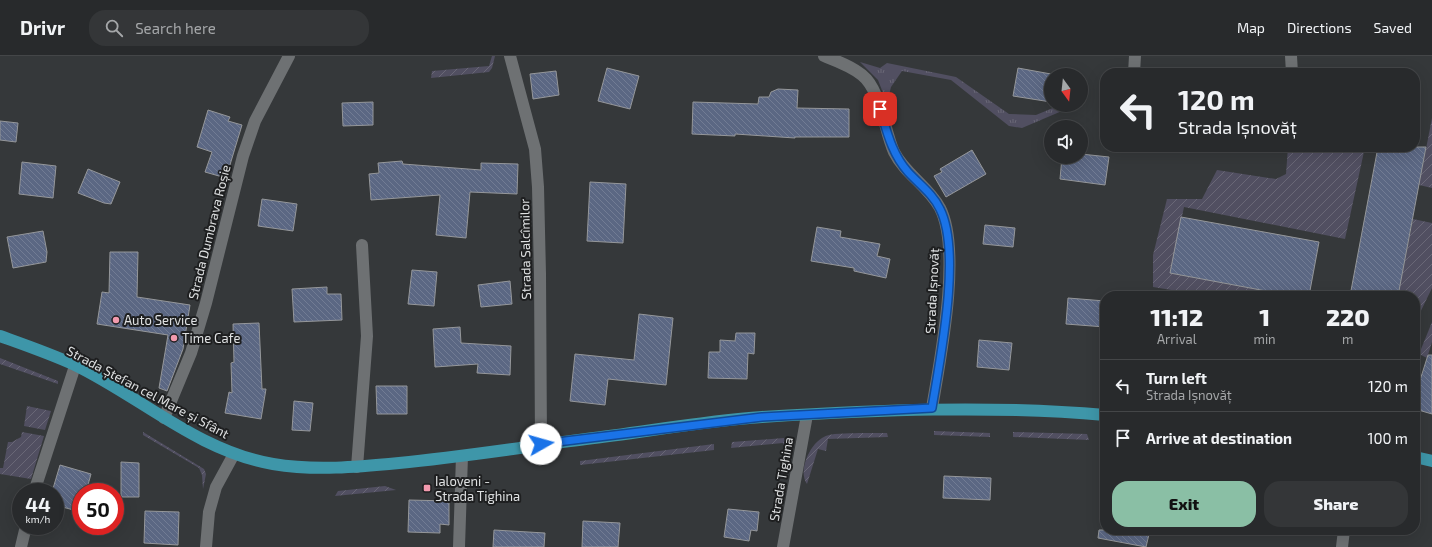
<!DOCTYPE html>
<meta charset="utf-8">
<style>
:root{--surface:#282a2c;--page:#343638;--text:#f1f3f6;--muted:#a5a7a9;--line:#444648;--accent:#8abfa5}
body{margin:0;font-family:"Exo 2",sans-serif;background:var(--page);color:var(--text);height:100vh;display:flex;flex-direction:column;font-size:15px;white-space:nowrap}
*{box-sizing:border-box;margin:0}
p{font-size:13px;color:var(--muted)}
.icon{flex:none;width:22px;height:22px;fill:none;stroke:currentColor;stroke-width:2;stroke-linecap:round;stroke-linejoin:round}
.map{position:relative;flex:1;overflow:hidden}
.details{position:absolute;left:1100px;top:235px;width:320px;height:244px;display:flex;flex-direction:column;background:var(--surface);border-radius:16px;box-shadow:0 4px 16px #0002,0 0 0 1px var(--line)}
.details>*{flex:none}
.top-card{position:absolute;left:1100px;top:12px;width:320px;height:84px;border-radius:16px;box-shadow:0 4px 16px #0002,0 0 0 1px var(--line);background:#282a2c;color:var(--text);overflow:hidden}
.needle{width:26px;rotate:165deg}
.controls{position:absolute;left:1044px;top:12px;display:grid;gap:8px}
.controls a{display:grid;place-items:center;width:44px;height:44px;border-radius:50%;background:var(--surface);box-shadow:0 4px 16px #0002,0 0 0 1px var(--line);font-size:20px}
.speed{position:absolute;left:12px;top:427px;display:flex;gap:8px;font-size:20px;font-weight:700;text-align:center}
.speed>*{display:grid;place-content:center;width:52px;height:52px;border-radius:50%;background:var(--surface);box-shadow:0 4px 16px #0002,0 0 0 1px var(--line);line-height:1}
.speed small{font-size:10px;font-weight:400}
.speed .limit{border:6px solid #d22;background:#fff;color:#111}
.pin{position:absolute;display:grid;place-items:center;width:34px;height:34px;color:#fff;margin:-17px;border-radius:8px;box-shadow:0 2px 6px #0006}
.me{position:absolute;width:44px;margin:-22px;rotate:83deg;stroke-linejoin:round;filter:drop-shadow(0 0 3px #0008)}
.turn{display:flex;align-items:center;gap:14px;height:84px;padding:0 12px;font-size:18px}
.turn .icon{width:52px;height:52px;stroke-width:2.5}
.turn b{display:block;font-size:28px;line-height:34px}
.eta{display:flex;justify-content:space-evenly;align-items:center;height:68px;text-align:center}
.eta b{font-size:24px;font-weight:800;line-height:28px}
.primary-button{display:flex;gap:8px;margin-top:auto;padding:8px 12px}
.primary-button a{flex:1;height:46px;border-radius:16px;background:var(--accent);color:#111;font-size:16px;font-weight:800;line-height:46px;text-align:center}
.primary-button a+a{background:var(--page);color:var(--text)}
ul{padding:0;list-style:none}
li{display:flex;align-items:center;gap:12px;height:52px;padding:0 12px;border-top:1px solid var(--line)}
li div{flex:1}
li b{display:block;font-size:15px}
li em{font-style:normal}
header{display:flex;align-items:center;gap:24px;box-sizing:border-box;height:56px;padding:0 20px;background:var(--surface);border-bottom:1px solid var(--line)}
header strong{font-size:19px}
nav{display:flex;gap:22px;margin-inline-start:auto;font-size:14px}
.search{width:280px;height:36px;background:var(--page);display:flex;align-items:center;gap:10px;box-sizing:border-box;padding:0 14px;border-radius:16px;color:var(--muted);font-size:15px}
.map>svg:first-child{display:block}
</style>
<header>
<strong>Drivr</strong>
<div class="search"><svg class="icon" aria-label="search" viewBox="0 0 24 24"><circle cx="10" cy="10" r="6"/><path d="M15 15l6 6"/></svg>Search here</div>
<nav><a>Map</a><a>Directions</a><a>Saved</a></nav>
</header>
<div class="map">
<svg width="1432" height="491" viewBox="0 0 1432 491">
<defs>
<pattern id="grass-tufts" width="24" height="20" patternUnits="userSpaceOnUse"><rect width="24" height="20" fill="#514f61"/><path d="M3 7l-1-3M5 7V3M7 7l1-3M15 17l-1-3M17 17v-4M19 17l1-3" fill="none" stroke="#6a6877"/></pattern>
<pattern id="garden-furrows" width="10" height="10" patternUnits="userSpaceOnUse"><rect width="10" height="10" fill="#514f61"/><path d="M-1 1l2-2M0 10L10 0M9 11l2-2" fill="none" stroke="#6a6877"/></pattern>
<pattern id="building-back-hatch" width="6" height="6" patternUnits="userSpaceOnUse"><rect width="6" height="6" fill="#5b6783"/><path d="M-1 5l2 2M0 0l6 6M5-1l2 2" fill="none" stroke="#727c94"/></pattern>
</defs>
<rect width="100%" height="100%" fill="#35383a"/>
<polygon fill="url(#grass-tufts)" points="860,6 880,12 887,7 956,21 1009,58 1036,59 1060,49 1076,49 1022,72 1009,70 951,24 902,15 891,31 887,47 878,24"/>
<g fill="url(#garden-furrows)">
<polygon points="492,0 495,0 492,12 489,16 431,22 432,15 489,10"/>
<polygon points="1432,62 1432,132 1419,129"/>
<polygon points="1288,91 1365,91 1345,183 1184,151 1170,217 1293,240 1208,240 1153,231 1153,199 1167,143 1202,143 1217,114 1276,123 1286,118"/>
<polygon points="1413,163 1432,167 1432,232 1415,267 1415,240 1398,240"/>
<polygon points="1432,266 1432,286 1427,302 1419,298"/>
<polygon points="0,302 58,325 58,328 0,308"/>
<polygon points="27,350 51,355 45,374 24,370"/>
<polygon points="934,375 990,377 990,381 934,379"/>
<polygon points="22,376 44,380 31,423 0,418 0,412 3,412 8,386 12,386 21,381"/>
<polygon points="143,376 204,413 206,418 203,433 202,419 199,412 143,379"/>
<polygon points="1013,376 1087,378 1089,384 1013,381"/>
<path d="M859,377H887L888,381L828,383L826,395L818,393L807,428C798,415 809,390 822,382C831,376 848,378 859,377Z"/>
<polygon points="784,382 789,389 786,395 783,387 731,392 732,386"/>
<polygon points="714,388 714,394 580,409 580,405"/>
<polygon points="385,430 396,434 335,440 338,435"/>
</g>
<g fill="url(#building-back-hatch)" stroke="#95979a">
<polygon points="607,12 639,20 630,53 598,45"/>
<polygon points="1018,12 1051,18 1051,46 1013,40"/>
<polygon points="556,15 559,39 533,43 530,18"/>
<polygon points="778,33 798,34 797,52 849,53 849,81 795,81 795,82 735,78 735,80 692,78 693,46 758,48 759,41 769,41 771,36"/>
<polygon points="373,46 373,69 343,70 342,47"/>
<polygon points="208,54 230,61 228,65 242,69 226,122 205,116 212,96 197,91"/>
<polygon points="0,65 18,67 16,86 0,84"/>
<polygon points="1378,91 1426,91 1398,240 1350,240"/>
<polygon points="972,94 986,118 946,141 934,120 942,116 940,113"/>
<polygon points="1081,98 1109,101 1105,129 1060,123 1062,101 1081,101"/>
<polygon points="402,105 403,108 481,114 481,107 518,108 517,138 470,136 466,182 436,179 440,139 371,144 369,118 379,117 378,107"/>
<polygon points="22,106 56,110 53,142 19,138"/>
<polygon points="88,113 120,126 111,148 104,147 78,137"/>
<polygon points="590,126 626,128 623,187 587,185"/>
<polygon points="262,143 297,148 293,175 258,170"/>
<polygon points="1181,161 1319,186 1309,240 1293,240 1170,217"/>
<polygon points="985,169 1015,172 1013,191 983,188"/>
<polygon points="817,171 841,175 840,181 880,188 877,200 890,203 886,222 854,215 854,212 811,205"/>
<polygon points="43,175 47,196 46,206 13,212 7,181"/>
<polygon points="110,196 138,196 137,241 190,249 183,293 167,335 159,332 168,279 97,268 102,236 109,237"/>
<polygon points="412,214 437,216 434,250 408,248"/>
<polygon points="510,225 512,248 481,251 478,229"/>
<polygon points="327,231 327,238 341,238 342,264 294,266 292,233"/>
<polygon points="1068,242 1105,245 1105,271 1066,268"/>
<polygon points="639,258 673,262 666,329 608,323 605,349 570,345 575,298 634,304"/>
<polygon points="259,267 262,333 266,333 261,363 225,357 229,336 232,337 231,307 234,306 233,268"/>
<polygon points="460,271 461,287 511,290 510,319 477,317 478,308 435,311 433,273"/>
<polygon points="736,277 755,277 754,298 748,297 747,323 708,322 709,296 720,296 720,284 735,285"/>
<polygon points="979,284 1012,287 1009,314 977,311"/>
<polygon points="1428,299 1432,299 1432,358 1415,353 1415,340"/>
<polygon points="376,330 407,330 407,358 377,358"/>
<polygon points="294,345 313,347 310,375 292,374"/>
<polygon points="121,406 139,407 139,441 121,441"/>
<polygon points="60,409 91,418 86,436 81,436 81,456 55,449 55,436 52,436"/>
<polygon points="944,420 991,422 990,444 943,442"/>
<polygon points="409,444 449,445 449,469 440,468 440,477 408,476"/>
<polygon points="728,453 759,456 757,475 751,474 749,485 724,481"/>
<polygon points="145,455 179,456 178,489 144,487"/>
<polygon points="583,465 620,467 618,491 582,491"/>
<polygon points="494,474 545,477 544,491 493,491"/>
<polygon points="1099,474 1150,474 1146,491 1098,482"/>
</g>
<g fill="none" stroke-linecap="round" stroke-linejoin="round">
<g stroke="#6e7173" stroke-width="12">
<polyline points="510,0 535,93 538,131 540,218 541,388"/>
<path d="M824,0C837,5 851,10 862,19C881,34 884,74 894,96C905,118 928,130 940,152C962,195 940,304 932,352"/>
<polyline points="1291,0 1292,17"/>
<polyline points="1134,17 1135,0"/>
<polyline points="164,362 191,297 206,247 243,100 255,65 289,0"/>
<polyline points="357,411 367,280 362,189"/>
<polyline points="34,436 75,310"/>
<polyline points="21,491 26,470"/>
<polyline points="206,491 209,456 216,431 234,398"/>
<polyline points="459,491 462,400"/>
<polyline points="783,491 807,359"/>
<polyline points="1342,491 1344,474"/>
</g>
<g stroke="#3e96a9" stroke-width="12">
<path d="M0,280C25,289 51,298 75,309C141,341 198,395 273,408C315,415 357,411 399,407C461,401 524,391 586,383C645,376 703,365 762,361C877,354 990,349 1105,359"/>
<polyline points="1415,401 1432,405"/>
</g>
</g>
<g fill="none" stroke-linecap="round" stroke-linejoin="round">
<g stroke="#114b97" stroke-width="10">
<path id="route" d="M541,388L762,361L932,352C940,303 962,197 940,153C933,138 920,129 908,116C892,98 887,76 880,53"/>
</g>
<use href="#route" stroke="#1a73e8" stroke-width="7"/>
</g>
<g fill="#f29aae" stroke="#1e1f20" stroke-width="1.5">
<circle cx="116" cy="264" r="4"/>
<circle cx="174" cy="282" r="4"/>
<rect x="423" y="428" width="8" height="8" rx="2"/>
</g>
<g text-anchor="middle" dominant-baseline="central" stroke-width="4" stroke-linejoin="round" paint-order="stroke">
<g font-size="13" fill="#dfe1e2" stroke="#1e1f20">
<text transform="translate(209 176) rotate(-76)">Strada Dumbrava Roșie</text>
<text transform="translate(525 193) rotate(-91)">Strada Salcîmilor</text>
<text transform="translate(932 235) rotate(-87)">Strada Ișnovăț</text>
<text transform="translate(148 336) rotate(28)">Strada Ștefan cel Mare și Sfânt</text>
<text transform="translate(781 423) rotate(-80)">Strada Tighina</text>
</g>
<g font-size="13" fill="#dfe1e2" stroke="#1e1f20" text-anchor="start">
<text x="124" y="264">Auto Service</text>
<text x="182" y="282">Time Cafe</text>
<text x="435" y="425">Ialoveni -<tspan x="435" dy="15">Strada Tighina</tspan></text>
</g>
</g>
</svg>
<div class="controls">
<a><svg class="needle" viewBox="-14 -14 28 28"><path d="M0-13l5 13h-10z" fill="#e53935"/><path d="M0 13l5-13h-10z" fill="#a5a7a9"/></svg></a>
<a><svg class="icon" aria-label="sound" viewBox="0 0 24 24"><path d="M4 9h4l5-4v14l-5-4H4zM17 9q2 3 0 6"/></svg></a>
</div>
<div class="speed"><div>44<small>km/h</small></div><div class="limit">50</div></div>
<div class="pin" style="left:880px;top:53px;background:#d93025"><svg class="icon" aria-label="arrive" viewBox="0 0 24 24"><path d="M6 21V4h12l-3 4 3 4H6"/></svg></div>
<svg class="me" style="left:541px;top:388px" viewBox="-20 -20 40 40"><circle r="19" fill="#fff"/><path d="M0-13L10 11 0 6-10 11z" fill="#1a73e8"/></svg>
<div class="top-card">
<div class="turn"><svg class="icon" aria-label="left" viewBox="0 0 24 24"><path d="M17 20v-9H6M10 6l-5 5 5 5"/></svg><div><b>120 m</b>Strada Ișnovăț</div></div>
</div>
<section class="details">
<div class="eta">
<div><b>11:12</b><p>Arrival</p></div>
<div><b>1</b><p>min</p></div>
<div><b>220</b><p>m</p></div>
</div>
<ul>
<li><svg class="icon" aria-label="left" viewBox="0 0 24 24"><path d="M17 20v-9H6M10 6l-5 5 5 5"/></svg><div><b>Turn left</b><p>Strada Ișnovăț</p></div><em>120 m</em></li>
<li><svg class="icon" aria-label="arrive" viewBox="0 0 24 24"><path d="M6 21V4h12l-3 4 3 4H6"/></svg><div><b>Arrive at destination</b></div><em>100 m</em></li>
</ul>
<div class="primary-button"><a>Exit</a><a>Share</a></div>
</section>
</div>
